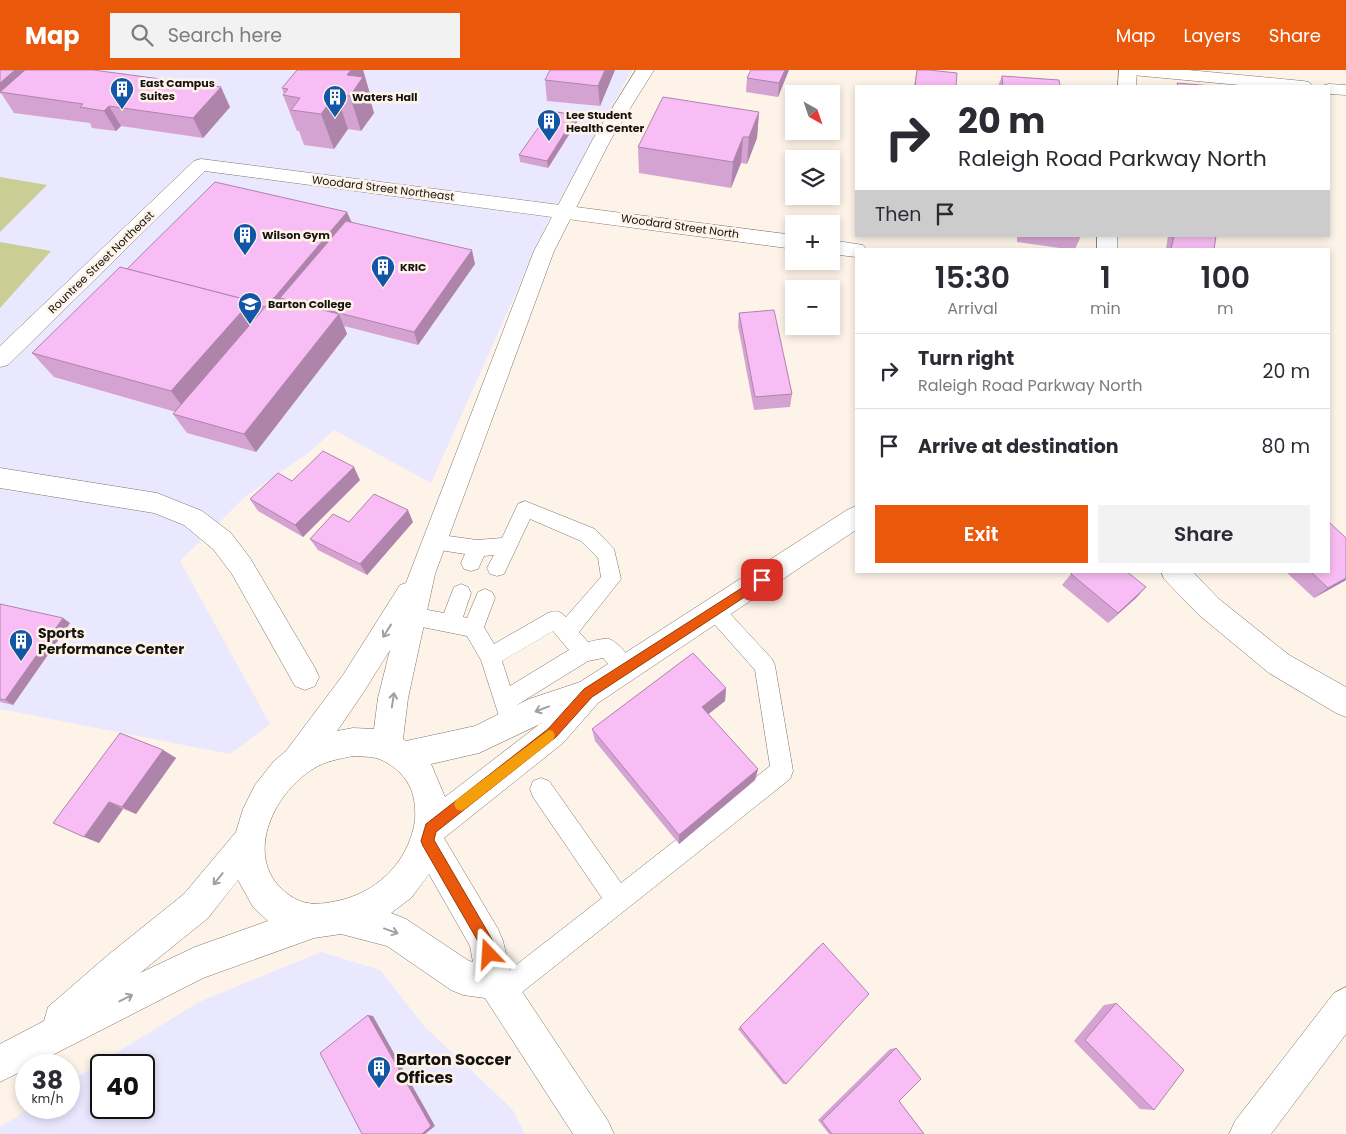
<!DOCTYPE html>
<meta charset="utf-8">
<style>
:root{--surface:#fff;--page:#f2f2f3;--text:#2b2b33;--muted:#7c7c81;--line:#e1e1e2;--accent:#ea580c}
body{margin:0;font-family:Poppins,sans-serif;background:var(--page);color:var(--text);height:100vh;display:flex;flex-direction:column;font-size:19px;white-space:nowrap}
*{box-sizing:border-box;margin:0}
p{font-size:16px;color:var(--muted)}
.icon{flex:none;width:28px;height:28px;fill:none;stroke:currentColor;stroke-width:2;stroke-linecap:round;stroke-linejoin:round}
.map{position:relative;flex:1;overflow:hidden}
.panel{position:absolute;left:855px;top:178px;width:475px;height:325px;display:flex;flex-direction:column;background:var(--surface);border-radius:0px;box-shadow:0 2px 8px #0003}
.panel>*{flex:none}
.top-card{position:absolute;left:855px;top:15px;width:475px;height:152px;border-radius:0px;box-shadow:0 2px 8px #0003;background:#fff;color:var(--text);overflow:hidden}
.needle{width:32px;rotate:140deg}
.fabs{position:absolute;left:785px;top:15px;display:grid;gap:10px}
.fabs a{display:grid;place-items:center;width:55px;height:55px;border-radius:0px;background:var(--surface);box-shadow:0 2px 8px #0003;font-size:25px}
.speed{position:absolute;left:15px;top:984px;display:flex;gap:10px;font-size:25px;font-weight:700;text-align:center}
.speed>*{display:grid;place-content:center;width:65px;height:65px;border-radius:50%;background:var(--surface);box-shadow:0 2px 8px #0003;line-height:1}
.speed small{font-size:12px;font-weight:400}
.speed .limit{border:2px solid #111;border-radius:8px;background:#fff;color:#111}
.pin{position:absolute;display:grid;place-items:center;width:42px;height:42px;color:#fff;margin:-21px;border-radius:10px;box-shadow:0 2px 8px #0006}
.me{position:absolute;width:55px;margin:-28px;rotate:340deg;stroke-linejoin:round;filter:drop-shadow(0 0 4px #0008)}
.turn{display:flex;align-items:center;gap:18px;height:105px;padding:0 20px;font-size:22px}
.turn .icon{width:65px;height:65px;stroke-width:2.5}
.turn b{display:block;font-size:35px;line-height:42px}
.then{display:flex;align-items:center;height:48px;padding:0 20px;background:#0003;gap:10px;font-size:19px}
.eta{display:flex;justify-content:space-evenly;align-items:center;height:85px;text-align:center}
.eta b{font-size:30px;font-weight:600;line-height:35px}
.primary-button{display:flex;gap:10px;margin-top:auto;padding:10px 20px}
.primary-button a{flex:1;height:58px;border-radius:0px;background:var(--accent);color:#fff;font-size:20px;font-weight:600;line-height:58px;text-align:center}
.primary-button a+a{background:var(--page);color:var(--text)}
ul{padding:0;list-style:none}
li{display:flex;align-items:center;gap:15px;height:75px;padding:0 20px;border-top:1px solid var(--line)}
li div{flex:1}
li b{display:block;font-size:19px}
li em{font-style:normal}
header{display:flex;align-items:center;gap:30px;box-sizing:border-box;height:70px;padding:0 25px;background:var(--accent);color:#fff}
header strong{font-size:24px}
nav{display:flex;gap:28px;margin-inline-start:auto;font-size:18px}
.search{width:350px;height:45px;background:var(--page);display:flex;align-items:center;gap:12px;box-sizing:border-box;padding:0 18px;border-radius:0px;color:var(--muted);font-size:19px}
.map>svg:first-child{display:block}
</style>
<header>
<strong>Map</strong>
<div class="search"><svg class="icon" aria-label="search" viewBox="0 0 24 24"><circle cx="10" cy="10" r="6"/><path d="M15 15l6 6"/></svg>Search here</div>
<nav><a>Map</a><a>Layers</a><a>Share</a></nav>
</header>
<div class="map">
<svg width="1346" height="1064" viewBox="0 0 1346 1064">
<rect width="100%" height="100%" fill="#fdf3e8"/>
<g fill="#eae8fe" fill-rule="evenodd">
<polygon points="0,0 632,0 548,151 431,413 334,360 308,383 245,427 180,491 270,654 230,684 0,639"/>
<path d="M321,882L380,900L425,957L512,1039L525,1064H0V1057L30,1038H69V1012L199,932ZM101,995H144V1038H101Z"/>
</g>
<g fill="#cacd94">
<polygon points="0,107 47,115 0,162"/>
<polygon points="0,172 51,181 0,238"/>
</g>
<g fill="none" stroke-linecap="round" stroke-linejoin="round">
<g stroke="#7d756a" stroke-width="1">
<g id="service">
<path d="M525,431L595,459L614,479L621,509L579,562L588,572C594,571 603,568 609,569C619,572 632,590 636,599L633,606L626,608L619,606L603,588L588,591L517,635L519,642L516,649L508,652L500,649L481,590L467,566L412,555L405,552L402,546L405,540L412,537L444,543L454,517L461,514L468,517L471,523L463,547L467,548L478,522L485,519L492,522L495,528L484,557L494,574L548,543C556,540 560,541 566,547L601,507L598,488L581,471L530,449L504,504L497,506L490,504L487,498L494,485L484,486L478,499L471,501L464,499L461,493L465,484L427,478L424,472L427,466L434,464L477,470L502,468L518,434ZM553,561L569,580L510,616L502,591Z"/>
<polygon points="715,532 722,535 772,589 775,596 793,701 790,709 511,931 502,935 493,931 489,922 493,913 602,828 533,727 530,719 533,711 541,708 549,711 621,813 770,696 755,600 708,547 705,541 708,535"/>
</g>
</g>
<g stroke="#7d756a" stroke-width="1">
<g id="minor">
<polygon points="1123,0 1188,0 1303,11 1309,12 1312,16 1250,16 1132,5 1126,4"/>
<polygon points="1329,14 1346,15 1346,25 1329,24 1329,16 1322,16"/>
<polygon points="201,89 794,165 794,179 205,101 8,295 0,297 0,276 194,91"/>
<polygon points="831,170 863,175 866,179 856,179 856,187 831,184"/>
<polygon points="0,398 157,423 202,441 231,463 250,488 315,598 319,607 315,616 305,620 295,616 232,504 213,479 184,455 154,443 0,418"/>
<polygon points="1161,501 1192,501 1219,529 1289,585 1346,617 1346,647 1336,643 1269,603 1199,545 1164,509"/>
<polygon points="1346,917 1346,964 1271,1064 1229,1064 1235,1051 1334,923"/>
</g>
</g>
<g stroke="#7d756a" stroke-width="1">
<g id="tertiary">
<path d="M636,0H654L611,69L554,181L435,504L408,628L403,669L406,671L475,656L529,629L580,612L847,440L856,436V460L598,633L563,673L444,768L498,859L503,871L511,905L608,1051L614,1064H573L485,928L463,925L451,920L387,876L341,864L314,868L203,908L33,995H26V999L0,1012V974L44,951L48,937L108,885L184,824L236,762L243,739L255,715L274,691L286,681L343,605L400,515L406,513L534,181L593,69ZM390,580L378,628L374,659L353,658L337,661L363,623ZM542,653H541L445,727L431,694L479,683ZM353,686C360,687 369,686 376,688C387,691 399,700 406,710C414,721 416,736 415,750C409,793 375,825 332,832C316,835 303,835 289,825C241,791 272,724 313,699C325,691 339,689 353,686ZM429,804L470,876L473,892L469,891L406,849L391,843L411,828ZM238,810L253,837L268,851L195,877L140,903L208,848Z"/>
<polygon points="1119,0 1137,0 1136,16 1118,16"/>
<rect x="1097" y="166" width="20" height="13"/>
</g>
</g>
<use href="#service" fill="#fff" fill-rule="evenodd"/>
<use href="#minor" fill="#fff" fill-rule="evenodd"/>
<use href="#tertiary" fill="#fff" fill-rule="evenodd"/>
</g>
<g fill="#d5a3d2">
<polygon points="0,0 230,37 203,68 121,56 116,61 92,58 90,53 14,43 1,23 0,24"/>
<polygon points="297,0 363,0 370,24 369,26 374,43 361,61 348,59 334,79 304,75 299,61 297,61 283,25 284,24 282,18"/>
<polygon points="615,0 600,36 547,31 545,10"/>
<polygon points="789,0 778,27 746,22 747,8"/>
<polygon points="917,0 956,16 914,16"/>
<polygon points="1002,6 1060,16 998,16"/>
<polygon points="759,42 757,68 747,94 741,93 731,118 639,103 638,77"/>
<polygon points="577,52 548,98 520,92 519,85"/>
<polygon points="351,153 475,194 418,275 344,256 347,264 256,382 187,363 173,344 176,342 54,307 32,283 127,199"/>
<polygon points="1017,166 1081,166 1075,179 1067,179 1017,172"/>
<polygon points="1168,166 1216,166 1214,179 1166,179"/>
<polygon points="739,243 792,324 790,337 754,340 738,256"/>
<polygon points="360,410 303,467 258,441 250,429 292,411"/>
<polygon points="349,452 413,452 367,505 318,480 310,469"/>
<polygon points="1285,501 1329,501 1346,510 1314,528"/>
<polygon points="1071,504 1146,517 1136,528 1108,553 1062,515"/>
<polygon points="0,534 70,553 13,635 0,632"/>
<polygon points="726,618 725,631 708,644 758,699 755,710 679,774 595,671 592,659"/>
<polygon points="163,680 176,688 136,744 123,739 99,773 53,753"/>
<polygon points="819,876 786,1014 783,1014 738,959"/>
<polygon points="1116,933 1154,1040 1140,1039 1074,971 1104,935"/>
<polygon points="896,978 899,1031 924,1064 829,1064 818,1050 890,979"/>
</g>
<g fill="#ae84ab">
<polygon points="15,0 28,0 0,22 0,13"/>
<polygon points="351,0 363,0 370,24 369,26 374,43 361,61 350,26 347,5"/>
<polygon points="605,0 615,0 600,36 598,16"/>
<polygon points="785,0 789,0 778,27 779,13"/>
<polygon points="221,17 230,37 203,68 193,48"/>
<polygon points="336,24 348,59 334,79 321,44"/>
<polygon points="109,36 121,56 116,61 104,41"/>
<polygon points="759,42 757,68 747,94 749,67"/>
<polygon points="576,45 577,52 548,98 547,91"/>
<polygon points="743,67 741,93 731,118 733,92"/>
<polygon points="347,142 353,155 280,228 285,237 266,237"/>
<polygon points="472,180 475,194 418,275 414,262"/>
<polygon points="251,231 265,256 189,345 171,321"/>
<polygon points="339,244 347,264 256,382 244,364"/>
<polygon points="354,397 360,410 303,467 295,455"/>
<polygon points="408,440 413,452 367,505 360,494"/>
<polygon points="1346,508 1346,510 1314,528 1328,518"/>
<polygon points="1146,517 1136,528 1108,553 1118,543"/>
<polygon points="63,548 70,553 13,635 5,630"/>
<polygon points="726,618 725,631 701,650 702,637"/>
<polygon points="163,680 176,688 136,744 122,737"/>
<polygon points="758,699 755,710 679,774 679,765"/>
<polygon points="109,732 123,739 99,773 84,767"/>
<polygon points="368,945 373,946 435,1056 425,1064 422,1064"/>
</g>
<g fill="#f8bdf4" stroke="#ae84ab">
<polygon points="0,0 15,0 0,13"/>
<polygon points="25,0 93,0 221,17 193,48 109,36 104,41 80,37 83,34 0,22"/>
<polygon points="297,0 351,0 347,5 363,7 350,26 336,24 321,44 291,40 300,28 283,25 288,19 282,18"/>
<polygon points="550,0 605,0 598,16 545,10"/>
<polygon points="751,0 785,0 779,13 747,8"/>
<polygon points="917,0 929,0 957,3 956,16 915,16"/>
<polygon points="1002,6 1059,10 1060,16 1003,16"/>
<polygon points="1177,13 1212,16 1178,16"/>
<polygon points="663,27 759,42 749,67 743,67 733,92 638,77"/>
<polygon points="550,41 576,45 547,91 519,85"/>
<polygon points="215,112 347,142 274,228 273,228 265,237 253,234 251,231 127,199"/>
<polygon points="346,151 472,180 414,262 280,228"/>
<polygon points="1174,166 1216,166 1214,179 1171,179"/>
<polygon points="120,197 251,231 171,321 32,283"/>
<polygon points="273,228 339,244 244,364 173,344"/>
<polygon points="774,240 792,324 755,327 739,243"/>
<polygon points="323,381 354,397 295,455 250,429 278,403 292,411"/>
<polygon points="374,424 408,440 360,494 310,469 333,444 349,452"/>
<polygon points="1329,452 1346,468 1346,508 1328,518 1310,501 1329,501"/>
<polygon points="1074,501 1126,501 1146,517 1118,543 1071,504"/>
<polygon points="0,534 63,548 5,630 0,629"/>
<polygon points="693,583 726,618 702,637 758,699 679,765 592,659"/>
<polygon points="120,663 163,680 122,737 109,732 84,767 53,753"/>
<polygon points="823,873 869,924 786,1014 740,957"/>
<polygon points="1116,933 1184,1000 1154,1040 1085,970"/>
<polygon points="368,945 431,1056 422,1064 362,1064 320,983"/>
<polygon points="896,978 921,1009 899,1031 924,1064 832,1064 822,1051"/>
</g>
<defs><path id="oneway-shaft" d="M-6 0H5M1.5-3L5.5 0L1.5 3" fill="none" stroke-width="1.6" stroke-linecap="round" stroke-linejoin="round" transform="scale(1.25)"/></defs>
<g stroke="#a2a09f">
<use href="#oneway-shaft" transform="translate(387 561) rotate(122)"/>
<use href="#oneway-shaft" transform="translate(393 630) rotate(-81)"/>
<use href="#oneway-shaft" transform="translate(542 639) rotate(159)"/>
<use href="#oneway-shaft" transform="translate(218 809) rotate(129)"/>
<use href="#oneway-shaft" transform="translate(391 861) rotate(20)"/>
<use href="#oneway-shaft" transform="translate(126 928) rotate(-27)"/>
</g>
<polygon fill="#ea580c" stroke="#983908" points="762,505 766,506 768,510 766,513 592,627 556,667 436,762 434,770 493,871 496,884 494,890 489,892 484,890 479,873 423,776 421,771 426,754 548,659 584,619"/>
<polygon fill="#f59e0b" points="549,660 553,661 555,666 553,670 465,739 461,741 456,739 454,734 456,730"/>
<defs>
<g id="building-pin" transform="scale(1.25)"><path d="M0 17L-7.5 6A9.5 9.5 0 1 1 7.5 6Z" fill="#1456a6" stroke="#fdf3e8"/><path d="M-4-6H4V6H1V3H-1V6H-4ZM-2.5-4.3h1.7v1.8h-1.7ZM.8-4.3h1.7v1.8H.8ZM-2.5-1h1.7V.8h-1.7ZM.8-1h1.7V.8H.8Z" fill="#fff"/></g>
<g id="university-pin" transform="scale(1.25)"><path d="M0 17L-7.5 6A9.5 9.5 0 1 1 7.5 6Z" fill="#1456a6" stroke="#fdf3e8"/><path d="M0-5L7-2L0 1L-7-2ZM-4 1L0 2.5L4 1V4Q0 6-4 4Z" fill="#fff"/></g>
</defs>
<g fill-rule="evenodd">
<use href="#building-pin" x="122" y="19"/>
<use href="#building-pin" x="335" y="27"/>
<use href="#building-pin" x="549" y="51"/>
<use href="#building-pin" x="245" y="165"/>
<use href="#building-pin" x="383" y="197"/>
<use href="#university-pin" x="250" y="234"/>
<use href="#building-pin" x="21" y="571"/>
<use href="#building-pin" x="379" y="998"/>
</g>
<g text-anchor="middle" dominant-baseline="central" stroke-width="5" stroke-linejoin="round" paint-order="stroke">
<g font-size="11" font-weight="bold" fill="#16120f" stroke="#fdf3e8" text-anchor="start">
<text x="140" y="13">East Campus<tspan x="140" dy="13">Suites</tspan></text>
<text x="352" y="27">Waters Hall</text>
<text x="566" y="45">Lee Student<tspan x="566" dy="13">Health Center</tspan></text>
<text x="262" y="165">Wilson Gym</text>
<text x="400" y="197">KRIC</text>
<text x="268" y="234">Barton College</text>
</g>
<g font-size="11" fill="#16120f" stroke="#fdf3e8">
<text transform="translate(383 118) rotate(7)">Woodard Street Northeast</text>
<text transform="translate(680 156) rotate(8)">Woodard Street North</text>
<text transform="translate(101 192) rotate(-44)">Rountree Street Northeast</text>
</g>
<g font-size="14" font-weight="bold" fill="#16120f" stroke="#fdf3e8" text-anchor="start">
<text x="38" y="563">Sports<tspan x="38" dy="16">Performance Center</tspan></text>
</g>
<g font-size="16" font-weight="bold" fill="#16120f" stroke="#fdf3e8" text-anchor="start">
<text x="396" y="989">Barton Soccer<tspan x="396" dy="18">Offices</tspan></text>
</g>
</g>
</svg>
<div class="fabs">
<a><svg class="needle" viewBox="-14 -14 28 28"><path d="M0-13l5 13h-10z" fill="#e53935"/><path d="M0 13l5-13h-10z" fill="#7c7c81"/></svg></a>
<a><svg class="icon" aria-label="layers" viewBox="0 0 24 24"><path d="M12 4l9 5-9 5-9-5zM3 14l9 5 9-5"/></svg></a>
<a>+</a>
<a>−</a>
</div>
<div class="speed"><div>38<small>km/h</small></div><div class="limit">40</div></div>
<div class="pin" style="left:762px;top:510px;background:#d93025"><svg class="icon" aria-label="arrive" viewBox="0 0 24 24"><path d="M6 21V4h12l-3 4 3 4H6"/></svg></div>
<svg class="me" style="left:489px;top:884px" viewBox="-20 -20 40 40"><path d="M0-17L14 15 0 8-14 15z" fill="#ea580c" stroke="#fff" stroke-width="4"/></svg>
<div class="top-card">
<div class="turn"><svg class="icon" aria-label="right" viewBox="0 0 24 24"><path d="M7 20v-9h11M14 6l5 5-5 5"/></svg><div><b>20 m</b>Raleigh Road Parkway North</div></div>
<div class="then">Then<svg class="icon" aria-label="arrive" viewBox="0 0 24 24"><path d="M6 21V4h12l-3 4 3 4H6"/></svg></div>
</div>
<section class="panel">
<div class="eta">
<div><b>15:30</b><p>Arrival</p></div>
<div><b>1</b><p>min</p></div>
<div><b>100</b><p>m</p></div>
</div>
<ul>
<li><svg class="icon" aria-label="right" viewBox="0 0 24 24"><path d="M7 20v-9h11M14 6l5 5-5 5"/></svg><div><b>Turn right</b><p>Raleigh Road Parkway North</p></div><em>20 m</em></li>
<li><svg class="icon" aria-label="arrive" viewBox="0 0 24 24"><path d="M6 21V4h12l-3 4 3 4H6"/></svg><div><b>Arrive at destination</b></div><em>80 m</em></li>
</ul>
<div class="primary-button"><a>Exit</a><a>Share</a></div>
</section>
</div>
